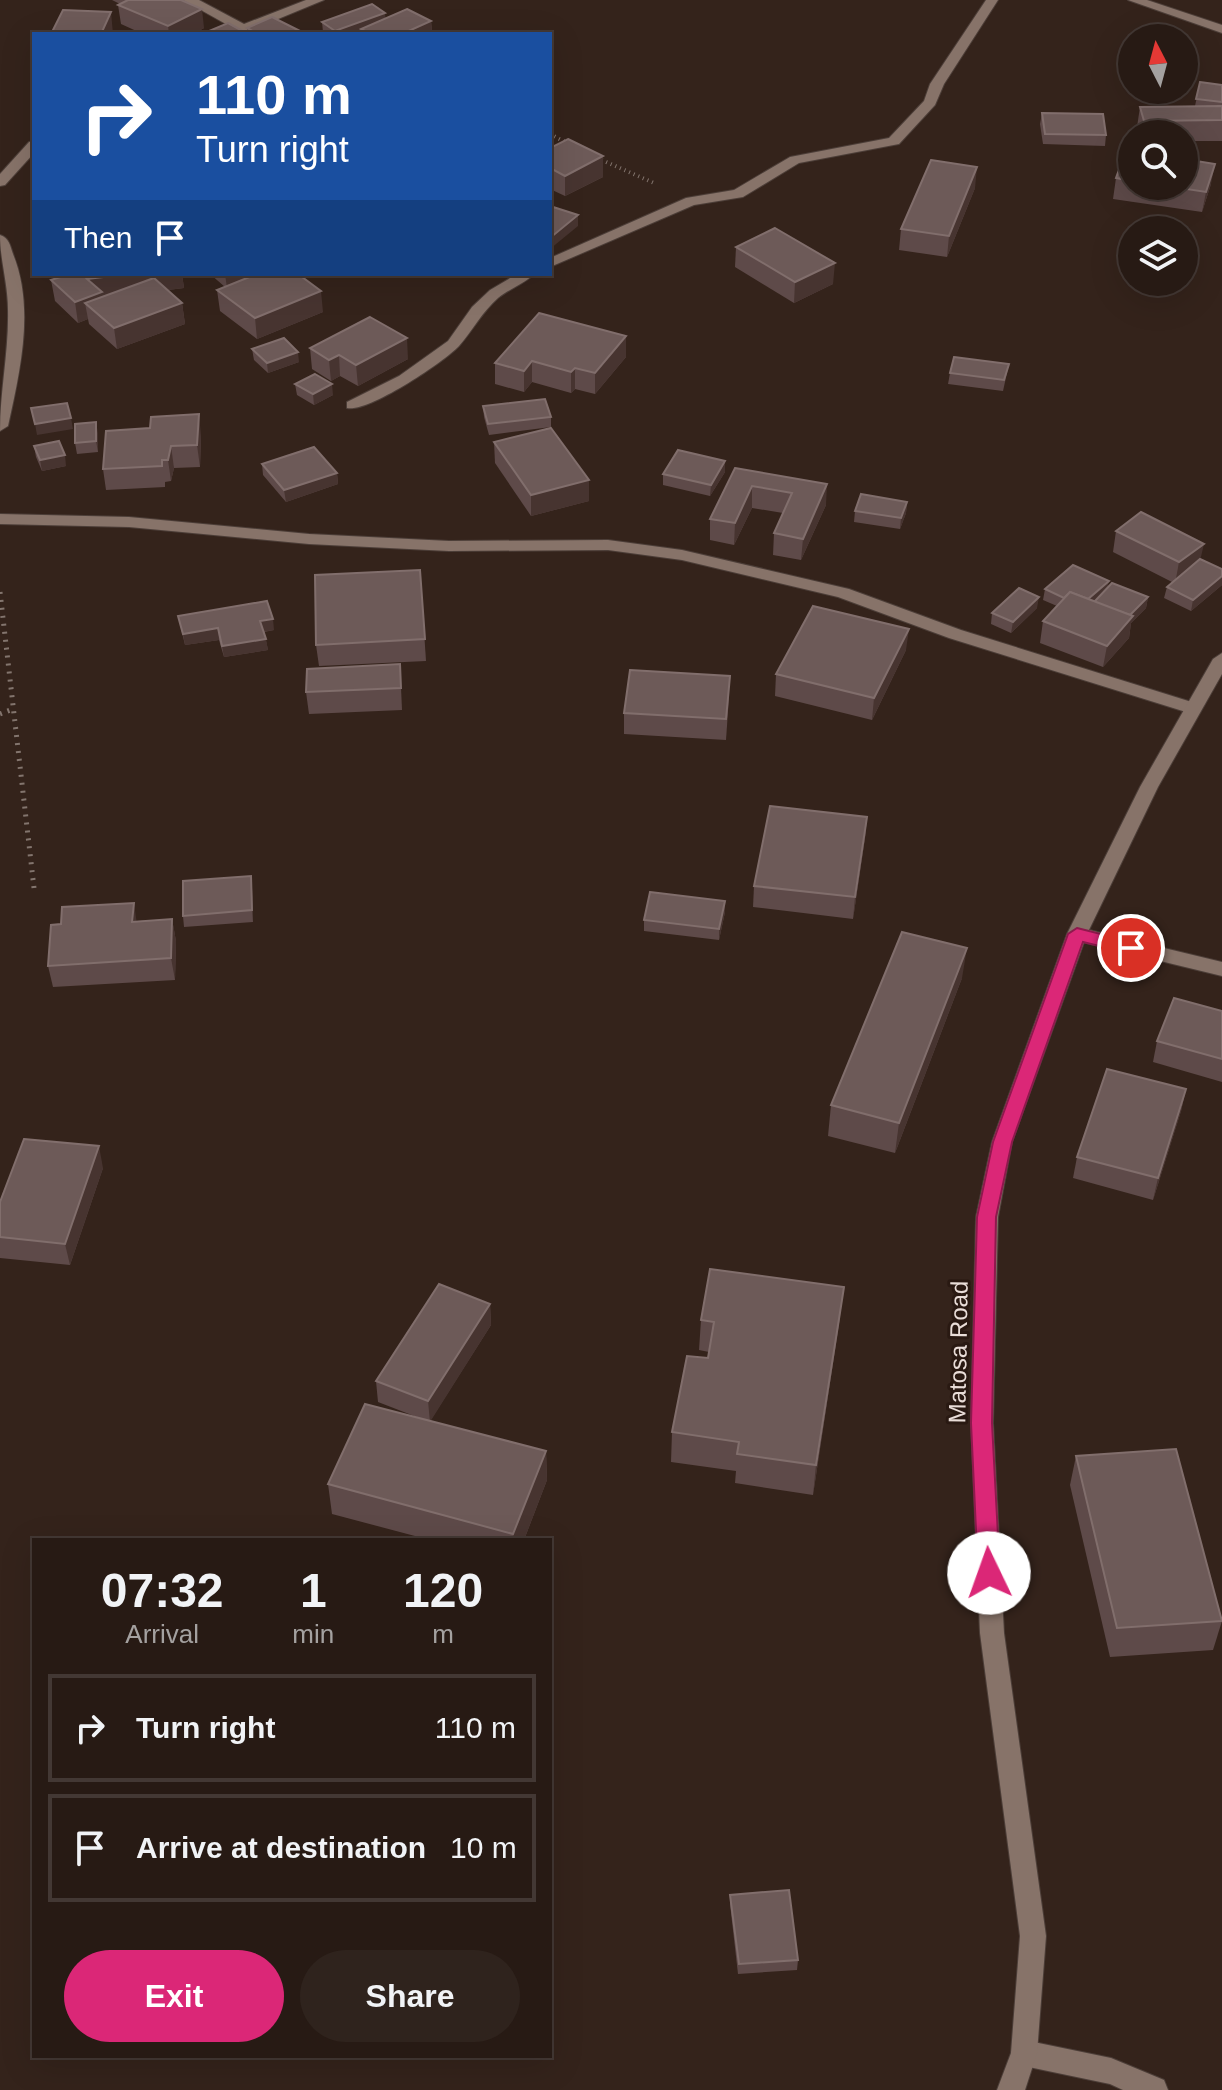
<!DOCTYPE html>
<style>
:root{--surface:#271a14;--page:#2f231d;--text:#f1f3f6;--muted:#a4a1a0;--line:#433834;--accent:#db2777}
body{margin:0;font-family:Helvetica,sans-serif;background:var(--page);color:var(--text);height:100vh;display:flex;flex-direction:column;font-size:30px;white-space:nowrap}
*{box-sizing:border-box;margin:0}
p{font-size:26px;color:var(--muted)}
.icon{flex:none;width:44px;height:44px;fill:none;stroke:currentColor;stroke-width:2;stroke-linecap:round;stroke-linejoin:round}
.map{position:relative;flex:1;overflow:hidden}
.sheet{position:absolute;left:32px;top:1538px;width:520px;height:520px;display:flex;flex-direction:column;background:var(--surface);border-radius:0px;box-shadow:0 8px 32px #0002,0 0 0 2px var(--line)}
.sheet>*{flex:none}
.banner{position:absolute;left:32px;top:32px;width:520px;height:244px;border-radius:0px;box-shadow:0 8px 32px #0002,0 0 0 2px var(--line);background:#1a4fa0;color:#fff;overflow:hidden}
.needle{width:52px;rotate:354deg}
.tools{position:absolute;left:1118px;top:24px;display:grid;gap:16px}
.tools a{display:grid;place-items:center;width:80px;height:80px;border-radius:50%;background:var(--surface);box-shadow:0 8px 32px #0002,0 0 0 2px var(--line);font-size:40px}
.pin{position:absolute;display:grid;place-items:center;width:68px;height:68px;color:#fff;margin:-34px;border:4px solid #fff;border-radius:50%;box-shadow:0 2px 8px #0007}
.me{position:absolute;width:88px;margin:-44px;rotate:357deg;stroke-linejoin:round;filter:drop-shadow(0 0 6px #0008)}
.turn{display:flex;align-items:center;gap:28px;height:168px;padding:0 32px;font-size:36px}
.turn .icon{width:104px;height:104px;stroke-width:2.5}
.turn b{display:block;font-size:56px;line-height:68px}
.then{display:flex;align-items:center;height:76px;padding:0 32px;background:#0003;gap:16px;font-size:30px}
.eta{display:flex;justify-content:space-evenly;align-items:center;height:136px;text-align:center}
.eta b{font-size:48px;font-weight:700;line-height:56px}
.button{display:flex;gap:16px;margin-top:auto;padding:16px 32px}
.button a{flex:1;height:92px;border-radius:48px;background:var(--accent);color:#fff;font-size:32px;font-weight:700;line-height:92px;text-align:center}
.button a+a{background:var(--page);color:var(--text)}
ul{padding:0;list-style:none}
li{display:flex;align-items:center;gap:24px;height:108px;margin:0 16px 12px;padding:0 16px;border:4px solid var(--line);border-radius:0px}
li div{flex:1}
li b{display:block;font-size:30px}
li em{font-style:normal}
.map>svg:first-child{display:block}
</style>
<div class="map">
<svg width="1222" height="2090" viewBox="0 0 1222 2090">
<rect width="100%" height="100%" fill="#34231b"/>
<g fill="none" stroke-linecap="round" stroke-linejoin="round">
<g stroke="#4c3e38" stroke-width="2">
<g id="minor">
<polygon points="183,0 199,0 244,24 306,0 324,0 242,34 223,34 233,28"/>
<polygon points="986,0 998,0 944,84 935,105 899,144 799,163 743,197 694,205 550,267 550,258 686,198 734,190 790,157 889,138 924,101 930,84"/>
<polygon points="1128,0 1147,0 1222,25 1222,33"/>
<polygon points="34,141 34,153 5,185 0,186 0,174 29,142"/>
<path d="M0,235C9,238 10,245 13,254C35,308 20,371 8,426L0,431C0,390 9,351 8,310C8,284 0,260 0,235Z"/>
<path d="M517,274H534C524,284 509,289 498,298C482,312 473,330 459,346C444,362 368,413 347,408V402L399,376L448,341L472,307L490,290Z"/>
<polygon points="0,514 129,517 309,534 449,541 608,540 682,550 849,589 961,630 1198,704 1201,708 1198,712 1186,712 949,638 838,597 682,560 608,550 449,551 309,544 129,527 0,524"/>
<polygon points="1077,927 1222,962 1222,976 1070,939 1067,934"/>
<polygon points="1024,2040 1111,2058 1164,2080 1168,2090 1123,2090 1110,2084 1024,2066 1015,2062 1011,2053 1015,2044"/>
</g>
</g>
<g stroke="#4c3e38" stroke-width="2">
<polygon id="tertiary" points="1222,653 1222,674 1158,787 1087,934 1012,1142 998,1217 993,1423 1004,1633 1046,1936 1037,2053 1025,2090 997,2090 1011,2053 1020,1936 980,1633 971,1423 976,1217 992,1142 1067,934 1140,787 1213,659"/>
</g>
<g stroke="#83756e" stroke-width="4" stroke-dasharray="1 4" stroke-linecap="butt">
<polyline points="550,134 567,143"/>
<polyline points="597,158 654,183"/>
</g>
<g stroke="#83756e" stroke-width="5" stroke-dasharray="2 6" stroke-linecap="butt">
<polyline points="0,592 34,888"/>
<polyline points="0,714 13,709"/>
</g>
<use href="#minor" fill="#877369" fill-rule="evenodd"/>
<use href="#tertiary" fill="#877369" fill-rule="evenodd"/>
</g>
<g fill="#5e4a49">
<polygon points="112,0 181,0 204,28 193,34 143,34 121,24 118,5 120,4"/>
<polygon points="386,18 431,21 432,31 426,34 362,34 361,32 355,34 326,34 323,32 322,22"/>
<polygon points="247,28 306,34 202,34 248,34"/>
<polygon points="1200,82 1222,85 1222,141 1184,141 1184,134 1139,134 1137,127 1140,107 1195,106"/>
<polygon points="1042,113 1106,135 1105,146 1043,144 1040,124"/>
<polygon points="550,148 603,156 603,177 565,196 550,189"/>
<polygon points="1132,151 1132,186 1184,186 1211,184 1202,212 1113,199 1116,178"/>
<polygon points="975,188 947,257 899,250 901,229"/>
<polygon points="736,247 833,284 794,303 735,267"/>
<polygon points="67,274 182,274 184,288 168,290 182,303 185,324 117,349 89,324 88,319 78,323 55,301 51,280 67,275"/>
<polygon points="210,274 304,274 304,276 302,277 323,312 257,339 220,311 217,290 225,287"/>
<polygon points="310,348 408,359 358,386 340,376 331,381 312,369"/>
<polygon points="252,349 299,362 268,373 254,360"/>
<polygon points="626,357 595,394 575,389 571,393 532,382 524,392 495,384 495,363"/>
<polygon points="1009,364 1003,391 948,384 950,373"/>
<polygon points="295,384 333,395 314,405 297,395"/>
<polygon points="483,406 551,417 551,427 489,435 484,417"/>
<polygon points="150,428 201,436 200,467 174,468 171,481 165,482 165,487 106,490 103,469"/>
<polygon points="98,433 98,452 77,454 75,443"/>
<polygon points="494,442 589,480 589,501 531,516 495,463"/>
<polygon points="34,446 66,466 42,471 36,457"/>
<polygon points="725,461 725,472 710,496 663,485 663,474"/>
<polygon points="262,464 337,473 338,484 286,502 263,475"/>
<polygon points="735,468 826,505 801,560 773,555 774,533 783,513 752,508 734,545 710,540 710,519"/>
<polygon points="907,502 906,513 900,529 854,522 855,511"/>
<polygon points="1116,531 1201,559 1222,569 1222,585 1191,611 1164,598 1167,587 1172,582 1113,552"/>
<polygon points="420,570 426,661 319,666 316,645"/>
<polygon points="1108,588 1148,597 1146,608 1131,623 1129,638 1103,667 1040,643 1043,621 1057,606 1043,600 1045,589"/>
<polygon points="1037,608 1011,633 991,624 992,613"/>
<polygon points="178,616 274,630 264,632 268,650 224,657 219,640 185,645"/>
<polygon points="906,650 872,720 775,696 776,674"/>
<polygon points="400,664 402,710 309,714 306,692"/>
<polygon points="729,697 726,740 624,734 624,713"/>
<polygon points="867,817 865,838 853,919 753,907 754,886"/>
<polygon points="252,887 253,922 184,927 183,916"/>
<polygon points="725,912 719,940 644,931 644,920"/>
<polygon points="172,919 176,941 175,980 53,987 48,966 137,921"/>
<polygon points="962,978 895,1153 828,1136 831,1105"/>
<polygon points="1222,1011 1222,1082 1153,1062 1157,1041"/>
<polygon points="1186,1089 1181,1111 1153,1200 1073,1178 1077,1157"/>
<polygon points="103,1168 70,1265 0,1258 0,1202"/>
<polygon points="490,1304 491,1325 430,1421 546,1451 547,1480 524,1540 430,1540 332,1514 328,1484 422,1419 378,1402 376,1381"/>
<polygon points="840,1317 813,1495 735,1483 736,1471 671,1462 672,1432 708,1358 709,1352 699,1350 701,1320"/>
<polygon points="1076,1456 1222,1621 1213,1650 1110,1657 1070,1485"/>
<polygon points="730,1895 798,1960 797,1970 738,1974 730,1904"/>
</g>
<g fill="#473430">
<polygon points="202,9 204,28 193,34 169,34 168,26"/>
<polygon points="111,12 113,34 101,34"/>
<polygon points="385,13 386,23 361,29 361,32 355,34 335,34 335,31"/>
<polygon points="431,21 432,31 426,34 402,34"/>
<polygon points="603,156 603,177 565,196 565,176"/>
<polygon points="1215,164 1211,184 1202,212 1206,192"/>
<polygon points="977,167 975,188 947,257 949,236"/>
<polygon points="578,215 578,226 550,249 550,238"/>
<polygon points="835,263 833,284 794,303 795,282"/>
<polygon points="128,274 182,274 184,288 103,298 85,303 88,319 78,323 75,302 87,279"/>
<polygon points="225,274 256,274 227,288"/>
<polygon points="321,291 323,312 257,339 255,318"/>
<polygon points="182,303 185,324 117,349 114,328"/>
<polygon points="626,336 626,357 595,394 595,373"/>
<polygon points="407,338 408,359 358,386 356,365"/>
<polygon points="298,352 299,362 268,373 267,363"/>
<polygon points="339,355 340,376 331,381 329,360"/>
<polygon points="532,361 532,382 524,392 524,371"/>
<polygon points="575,368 575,389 571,393 571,372"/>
<polygon points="332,384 333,395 314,405 313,394"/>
<polygon points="199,414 201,436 200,467 197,445"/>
<polygon points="71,418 73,429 37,435 35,424"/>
<polygon points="96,422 98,433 98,452 96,441"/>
<polygon points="171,446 174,468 171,481 168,460"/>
<polygon points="65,455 66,466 42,471 40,460"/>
<polygon points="725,461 725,472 710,496 711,485"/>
<polygon points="337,473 338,484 286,502 284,490"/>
<polygon points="589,480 589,501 531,516 531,495"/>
<polygon points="827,484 826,505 801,560 803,539"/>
<polygon points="752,486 752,508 734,545 735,523"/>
<polygon points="907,502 906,513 900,529 901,518"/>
<polygon points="1204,544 1199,565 1175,584 1179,562"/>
<polygon points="1222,576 1222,585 1191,611 1193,600"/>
<polygon points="1109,581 1107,592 1090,607 1081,606"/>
<polygon points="1039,597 1037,608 1011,633 1013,622"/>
<polygon points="1148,597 1146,608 1131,623 1129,638 1103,667 1107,646 1124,621"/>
<polygon points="273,619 274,630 262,632 260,621"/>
<polygon points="218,628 219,640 185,645 183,634"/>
<polygon points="909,629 906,650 872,720 874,698"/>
<polygon points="266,639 268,650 224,657 222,646"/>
<polygon points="867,817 865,838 853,919 855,897"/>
<polygon points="251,876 252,887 253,922 252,910"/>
<polygon points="725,901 725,912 719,940 719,929"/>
<polygon points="134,903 137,925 132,922"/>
<polygon points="172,919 176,941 175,980 171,958"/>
<polygon points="967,948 962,978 895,1153 899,1123"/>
<polygon points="1186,1089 1181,1111 1153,1200 1158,1178"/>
<polygon points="99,1146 103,1168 70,1265 65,1244"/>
<polygon points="844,1287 840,1317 813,1495 816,1465"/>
<polygon points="490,1304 491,1325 430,1422 428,1401"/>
<polygon points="546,1451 547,1480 524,1540 514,1540 513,1534"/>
</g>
<g fill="#6d5a58" stroke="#816e6c" stroke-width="2">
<polygon points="128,0 181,0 202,9 168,26 118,5"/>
<polygon points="372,4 385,13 335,31 322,22"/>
<polygon points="407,9 431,21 402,34 371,34 361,29"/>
<polygon points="63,10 111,12 101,34 51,34"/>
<polygon points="272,17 306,34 258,34 247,28"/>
<polygon points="228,23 248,34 202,34"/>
<polygon points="1200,82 1222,85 1222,102 1196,99"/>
<polygon points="1222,106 1222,120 1144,121 1140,107"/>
<polygon points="1042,113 1103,114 1106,135 1045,134"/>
<polygon points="568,139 603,156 565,176 550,168 550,148"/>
<polygon points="1126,150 1132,151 1132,181 1116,178"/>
<polygon points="1184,159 1215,164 1206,192 1167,186 1184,186"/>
<polygon points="931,160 977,167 949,236 901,229"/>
<polygon points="550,206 578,215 550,238"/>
<polygon points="775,228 835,263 795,282 736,247"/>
<polygon points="67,274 128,274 87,279 102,292 75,302 51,280 67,275"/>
<polygon points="257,274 298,274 321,291 255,318 217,290"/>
<polygon points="154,278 182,303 114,328 85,303"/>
<polygon points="539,313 626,336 595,373 575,368 571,372 532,361 524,371 495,363"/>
<polygon points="370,317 407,338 356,365 339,355 329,360 310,348"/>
<polygon points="284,338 298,352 267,363 252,349"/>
<polygon points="954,357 1009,364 1004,380 950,373"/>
<polygon points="315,374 332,384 313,394 295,384"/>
<polygon points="545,399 551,417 488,424 483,406"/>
<polygon points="67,403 71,418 35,424 31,408"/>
<polygon points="199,414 197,445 171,446 168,460 162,460 162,466 103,469 106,431 150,428 151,417"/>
<polygon points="96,422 96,441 75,443 75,424"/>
<polygon points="551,428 589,480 531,495 494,442"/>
<polygon points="59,441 65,455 40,460 34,446"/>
<polygon points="314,447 337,473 284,490 262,464"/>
<polygon points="678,450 725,461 711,485 663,474"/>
<polygon points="735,468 827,484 803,539 774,533 792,493 752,486 735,523 710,519"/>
<polygon points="861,494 907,502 901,518 855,511"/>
<polygon points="1141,512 1204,544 1179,562 1116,531"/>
<polygon points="1200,559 1222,569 1222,576 1193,600 1167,587"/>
<polygon points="1073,565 1109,581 1088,599 1070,592 1064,598 1045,589"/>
<polygon points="420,570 425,639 316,645 315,575"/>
<polygon points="1112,583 1148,597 1130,615 1094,602"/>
<polygon points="1019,588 1039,597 1013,622 992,613"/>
<polygon points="1070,592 1133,616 1107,646 1043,621"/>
<polygon points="267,601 273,619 260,621 266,639 222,646 218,628 183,634 178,616"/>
<polygon points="813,606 909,629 874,698 776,674"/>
<polygon points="400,664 401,688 306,692 307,669"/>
<polygon points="630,670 730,676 726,719 624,713"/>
<polygon points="770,806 867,817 855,897 754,886"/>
<polygon points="251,876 252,910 183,916 183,881"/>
<polygon points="650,892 725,901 719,929 644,920"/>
<polygon points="134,903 132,922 172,919 171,958 48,966 51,925 61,924 62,907"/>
<polygon points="902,932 967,948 899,1123 831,1105"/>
<polygon points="1174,998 1222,1011 1222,1059 1157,1041"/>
<polygon points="1107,1069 1186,1089 1158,1178 1077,1157"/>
<polygon points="24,1139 99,1146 65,1244 0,1237 0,1202"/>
<polygon points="710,1269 844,1287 816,1465 737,1454 739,1442 672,1432 687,1356 708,1358 714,1322 701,1320"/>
<polygon points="439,1284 490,1304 428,1401 376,1381"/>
<polygon points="365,1404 546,1451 513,1534 328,1484"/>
<polygon points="1176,1449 1222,1621 1117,1628 1076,1456"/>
<polygon points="789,1890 798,1960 739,1964 730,1895"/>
</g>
<polygon fill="#db2777" stroke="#8e194d" stroke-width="2" points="1077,928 1137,943 1140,948 1131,954 1083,942 1012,1142 996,1217 992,1423 1000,1573 996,1579 989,1582 981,1579 978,1573 971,1423 977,1217 993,1142 1068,934"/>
<g text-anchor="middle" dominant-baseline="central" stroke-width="6" stroke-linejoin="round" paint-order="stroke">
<g font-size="24" fill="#e9ddd8" stroke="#291912">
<text transform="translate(958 1352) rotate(-89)">Matosa Road</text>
</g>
</g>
</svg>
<div class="tools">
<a><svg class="needle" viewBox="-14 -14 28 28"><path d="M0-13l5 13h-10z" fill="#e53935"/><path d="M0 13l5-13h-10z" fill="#a4a1a0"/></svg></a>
<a><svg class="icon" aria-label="search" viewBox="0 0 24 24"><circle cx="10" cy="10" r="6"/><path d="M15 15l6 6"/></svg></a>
<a><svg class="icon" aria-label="layers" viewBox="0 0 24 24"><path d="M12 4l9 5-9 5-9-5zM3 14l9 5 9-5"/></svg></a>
</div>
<div class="pin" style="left:1131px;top:948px;background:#d93025"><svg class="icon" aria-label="arrive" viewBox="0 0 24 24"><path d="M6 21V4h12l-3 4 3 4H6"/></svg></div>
<svg class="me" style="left:989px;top:1573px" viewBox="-20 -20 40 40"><circle r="19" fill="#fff"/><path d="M0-13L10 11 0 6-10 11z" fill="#db2777"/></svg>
<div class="banner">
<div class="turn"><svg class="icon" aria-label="right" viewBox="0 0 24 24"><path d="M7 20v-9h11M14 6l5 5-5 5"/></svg><div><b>110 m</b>Turn right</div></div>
<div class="then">Then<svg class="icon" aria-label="arrive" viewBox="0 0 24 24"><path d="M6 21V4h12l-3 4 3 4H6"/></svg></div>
</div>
<section class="sheet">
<div class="eta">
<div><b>07:32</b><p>Arrival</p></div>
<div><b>1</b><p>min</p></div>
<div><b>120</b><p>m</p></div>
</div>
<ul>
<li><svg class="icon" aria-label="right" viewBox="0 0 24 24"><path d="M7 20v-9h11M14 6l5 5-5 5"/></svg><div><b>Turn right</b></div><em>110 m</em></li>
<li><svg class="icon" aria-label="arrive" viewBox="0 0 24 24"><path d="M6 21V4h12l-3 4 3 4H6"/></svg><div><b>Arrive at destination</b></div><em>10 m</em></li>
</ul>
<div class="button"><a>Exit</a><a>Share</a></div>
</section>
</div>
